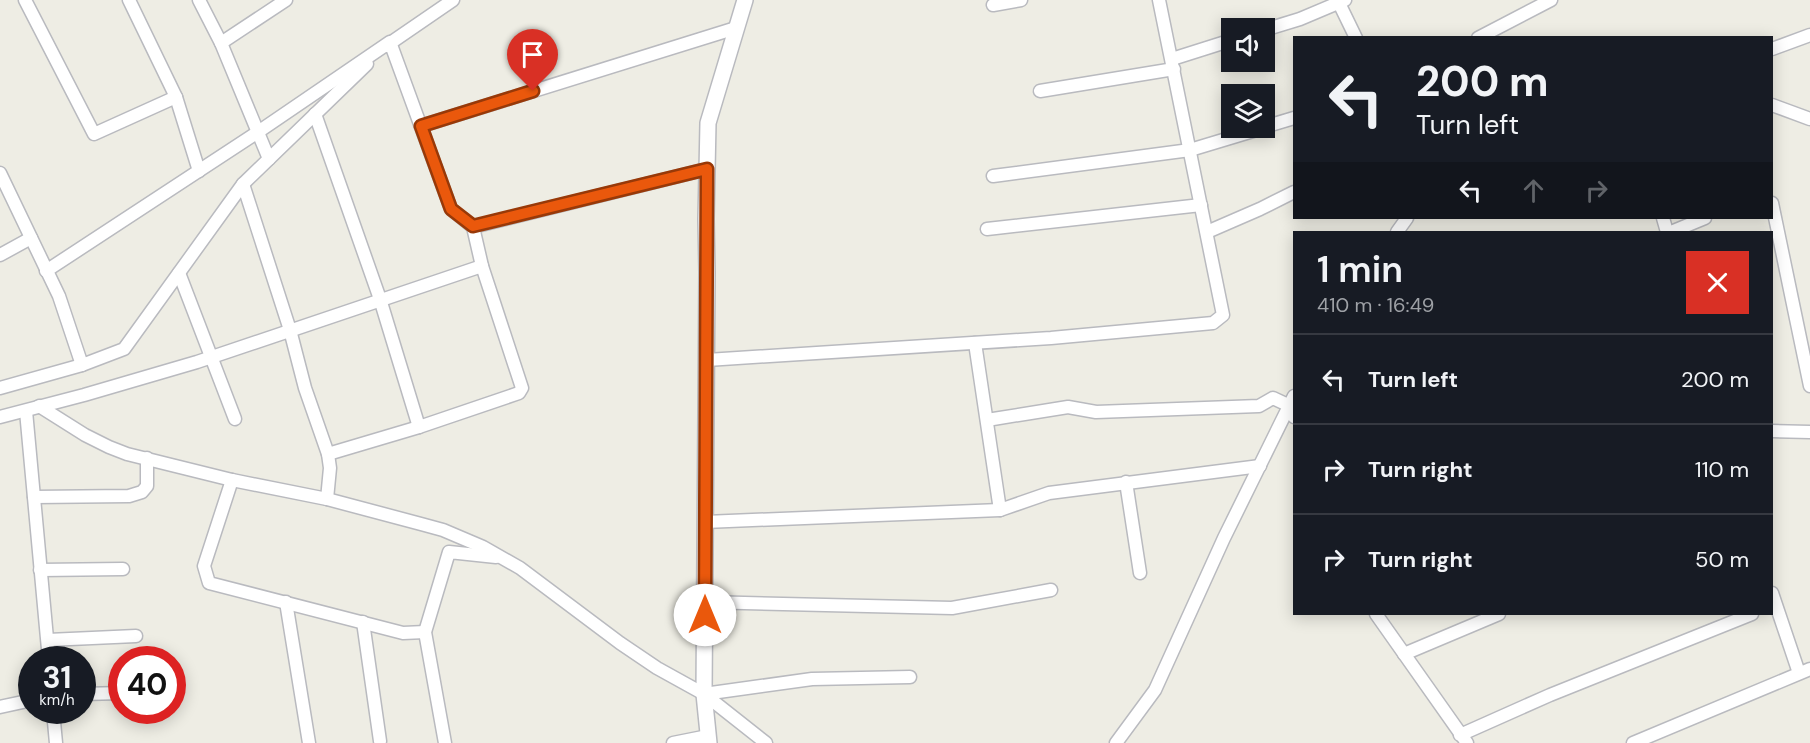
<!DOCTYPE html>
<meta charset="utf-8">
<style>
:root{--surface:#171b24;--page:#242831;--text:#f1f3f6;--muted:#9ea1a6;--line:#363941}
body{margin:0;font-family:"DM Sans",sans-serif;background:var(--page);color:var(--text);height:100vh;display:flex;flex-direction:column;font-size:22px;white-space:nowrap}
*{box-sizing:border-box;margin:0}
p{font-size:20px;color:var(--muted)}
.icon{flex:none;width:33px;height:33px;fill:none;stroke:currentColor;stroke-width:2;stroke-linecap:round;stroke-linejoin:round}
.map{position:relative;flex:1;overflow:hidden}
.sheet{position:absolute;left:1293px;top:231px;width:480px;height:384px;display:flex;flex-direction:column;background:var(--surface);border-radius:0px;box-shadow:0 3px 15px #0003}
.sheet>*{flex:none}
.hud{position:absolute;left:1293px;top:36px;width:480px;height:183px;border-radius:0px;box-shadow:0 3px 15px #0003;background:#171b24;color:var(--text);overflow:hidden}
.buttons{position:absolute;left:1221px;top:18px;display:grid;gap:12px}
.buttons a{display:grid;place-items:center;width:54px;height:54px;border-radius:0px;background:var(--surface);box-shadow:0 3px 15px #0003;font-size:30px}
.speed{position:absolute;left:18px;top:646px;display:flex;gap:12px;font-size:30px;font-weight:700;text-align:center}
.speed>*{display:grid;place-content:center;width:78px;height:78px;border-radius:50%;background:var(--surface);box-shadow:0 3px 15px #0003;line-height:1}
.speed small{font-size:15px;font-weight:400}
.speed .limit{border:9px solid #d22;background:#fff;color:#111}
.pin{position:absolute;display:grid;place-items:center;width:51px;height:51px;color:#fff;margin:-62px -26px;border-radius:50% 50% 50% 0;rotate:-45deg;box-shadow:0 0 6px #0007}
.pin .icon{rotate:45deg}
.me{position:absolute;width:66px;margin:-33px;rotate:0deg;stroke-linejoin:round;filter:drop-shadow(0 0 4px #0008)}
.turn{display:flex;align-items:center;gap:21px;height:126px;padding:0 24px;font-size:27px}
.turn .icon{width:78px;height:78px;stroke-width:2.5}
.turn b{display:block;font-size:42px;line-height:51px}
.lanes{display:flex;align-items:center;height:57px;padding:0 24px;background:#0003;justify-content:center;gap:30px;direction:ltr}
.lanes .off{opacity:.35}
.round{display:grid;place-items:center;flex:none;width:63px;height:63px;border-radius:0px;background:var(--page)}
.headline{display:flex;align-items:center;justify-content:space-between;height:102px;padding:0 24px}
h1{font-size:36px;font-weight:600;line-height:45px}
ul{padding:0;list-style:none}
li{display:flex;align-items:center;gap:18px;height:90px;padding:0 24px;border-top:2px solid var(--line)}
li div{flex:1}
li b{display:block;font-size:22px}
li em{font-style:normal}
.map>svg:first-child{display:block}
</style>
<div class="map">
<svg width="1810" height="743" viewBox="0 0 1810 743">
<rect width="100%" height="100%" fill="#eeede4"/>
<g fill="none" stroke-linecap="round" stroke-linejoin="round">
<g stroke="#b9babf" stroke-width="15">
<g id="minor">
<polyline points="25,0 94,134 176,97"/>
<polyline points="129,0 176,97 199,171"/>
<polyline points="199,0 221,43 269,159"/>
<polyline points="1339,3 1356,38"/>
<polyline points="993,5 1021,0"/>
<polyline points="1264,30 1300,19 1345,0"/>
<polyline points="1478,38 1551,0"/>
<polyline points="221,43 286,0"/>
<polyline points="386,46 453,0"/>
<polyline points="1772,49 1810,35"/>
<polyline points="1172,59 1232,40"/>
<polyline points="1040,91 1174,69"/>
<polyline points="1772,105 1810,119"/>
<polyline points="315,114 380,299 419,427"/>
<polyline points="421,126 736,28"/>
<polyline points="1264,127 1294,118"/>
<polyline points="0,173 59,296 82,365"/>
<polyline points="993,176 1190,150 1263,128"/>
<polyline points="243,184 290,330 305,388 328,454 330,468 327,499"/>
<polyline points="1772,203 1810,386"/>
<polyline points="1663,218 1667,232"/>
<polyline points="473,227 707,169"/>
<polyline points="987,229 1201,205"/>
<polyline points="1207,232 1260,209 1294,192"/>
<polyline points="1397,232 1407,218"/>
<polyline points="1671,232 1705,218"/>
<polyline points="0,255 31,238"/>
<polyline points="46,271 258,132 390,42 451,209 473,227 482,266 522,388 519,393 419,427 328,454"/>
<polyline points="179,273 235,419"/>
<polyline points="975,343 1000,510"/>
<polyline points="707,360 1051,338 1213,323 1223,315 1159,0"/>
<polyline points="0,388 82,365 124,349 243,184 367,64"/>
<polyline points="39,406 85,435 109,447 127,454 232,480 327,499 421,524 443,530 483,547 520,568 620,643 657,668 704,694 766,743"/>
<polyline points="26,411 49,660"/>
<polyline points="0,417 84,395 197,362 482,266"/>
<polyline points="987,420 1068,407 1096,412 1259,406 1273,398 1290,406 1294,417"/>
<polyline points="1772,431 1810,432"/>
<polyline points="232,480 204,566 209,583 403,633 425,632"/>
<polyline points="1126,482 1140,573"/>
<polyline points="34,497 129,496 142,492 147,486 147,458"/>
<polyline points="705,522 1000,510 1049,493 1260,466"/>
<polyline points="40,570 123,569"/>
<polyline points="1772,593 1799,673"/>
<polyline points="286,602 309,743"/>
<polyline points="705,602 952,608 1051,590"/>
<polyline points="1376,614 1467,743"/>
<polyline points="363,622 380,741"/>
<polyline points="48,640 136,636"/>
<polyline points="1404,654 1499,614"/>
<polyline points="82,694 122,693"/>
<polyline points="704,694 812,679 910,677"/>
<polyline points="0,707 32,700"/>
<polyline points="53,711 56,743"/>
<polyline points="1460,735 1550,695 1752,614"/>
<polyline points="445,743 425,632 449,552 496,557"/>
<polyline points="673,743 708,736"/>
<polyline points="1116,743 1155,690 1224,538 1294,396"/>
<polyline points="1633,743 1810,669"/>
</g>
</g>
<g stroke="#b9babf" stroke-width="18">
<polyline id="tertiary" points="709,743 704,694 707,272 706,219 708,123 745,0"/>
</g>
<use href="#minor" stroke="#fff" stroke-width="12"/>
<use href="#tertiary" stroke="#fff" stroke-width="15"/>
</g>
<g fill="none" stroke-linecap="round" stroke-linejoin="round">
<g stroke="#983908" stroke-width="15">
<polyline id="route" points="533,91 421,126 451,209 473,226 707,169 705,615"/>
</g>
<use href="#route" stroke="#ea580c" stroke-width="10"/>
</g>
</svg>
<div class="buttons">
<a><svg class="icon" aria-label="sound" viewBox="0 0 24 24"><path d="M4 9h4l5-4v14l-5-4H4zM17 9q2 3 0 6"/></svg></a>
<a><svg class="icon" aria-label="layers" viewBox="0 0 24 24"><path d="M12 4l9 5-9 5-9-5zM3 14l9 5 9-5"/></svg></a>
</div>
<div class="speed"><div>31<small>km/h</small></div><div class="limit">40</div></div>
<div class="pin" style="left:533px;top:91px;background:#d93025"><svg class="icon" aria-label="arrive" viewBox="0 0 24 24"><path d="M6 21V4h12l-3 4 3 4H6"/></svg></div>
<svg class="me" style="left:705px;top:615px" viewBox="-20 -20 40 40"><circle r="19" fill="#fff"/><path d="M0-13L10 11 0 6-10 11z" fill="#ea580c"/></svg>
<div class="hud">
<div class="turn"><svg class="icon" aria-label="left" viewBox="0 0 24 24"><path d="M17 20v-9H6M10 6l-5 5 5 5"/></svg><div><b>200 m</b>Turn left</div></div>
<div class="lanes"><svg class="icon" aria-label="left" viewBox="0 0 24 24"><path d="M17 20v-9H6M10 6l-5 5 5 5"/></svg><svg class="icon off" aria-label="ahead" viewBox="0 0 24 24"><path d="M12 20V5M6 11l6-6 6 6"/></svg><svg class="icon off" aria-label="right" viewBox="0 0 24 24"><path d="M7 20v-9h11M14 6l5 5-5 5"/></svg></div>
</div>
<section class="sheet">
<div class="headline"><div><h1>1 min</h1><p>410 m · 16:49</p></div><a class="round" style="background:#d93025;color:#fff"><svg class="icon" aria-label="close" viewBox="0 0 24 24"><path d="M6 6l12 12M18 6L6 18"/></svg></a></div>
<ul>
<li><svg class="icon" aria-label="left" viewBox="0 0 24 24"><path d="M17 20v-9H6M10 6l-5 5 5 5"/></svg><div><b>Turn left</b></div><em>200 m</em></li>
<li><svg class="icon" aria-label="right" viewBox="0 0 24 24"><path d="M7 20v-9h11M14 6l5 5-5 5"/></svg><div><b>Turn right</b></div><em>110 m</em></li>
<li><svg class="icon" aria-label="right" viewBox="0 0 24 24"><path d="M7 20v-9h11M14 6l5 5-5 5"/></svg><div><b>Turn right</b></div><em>50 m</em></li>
</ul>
</section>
</div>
